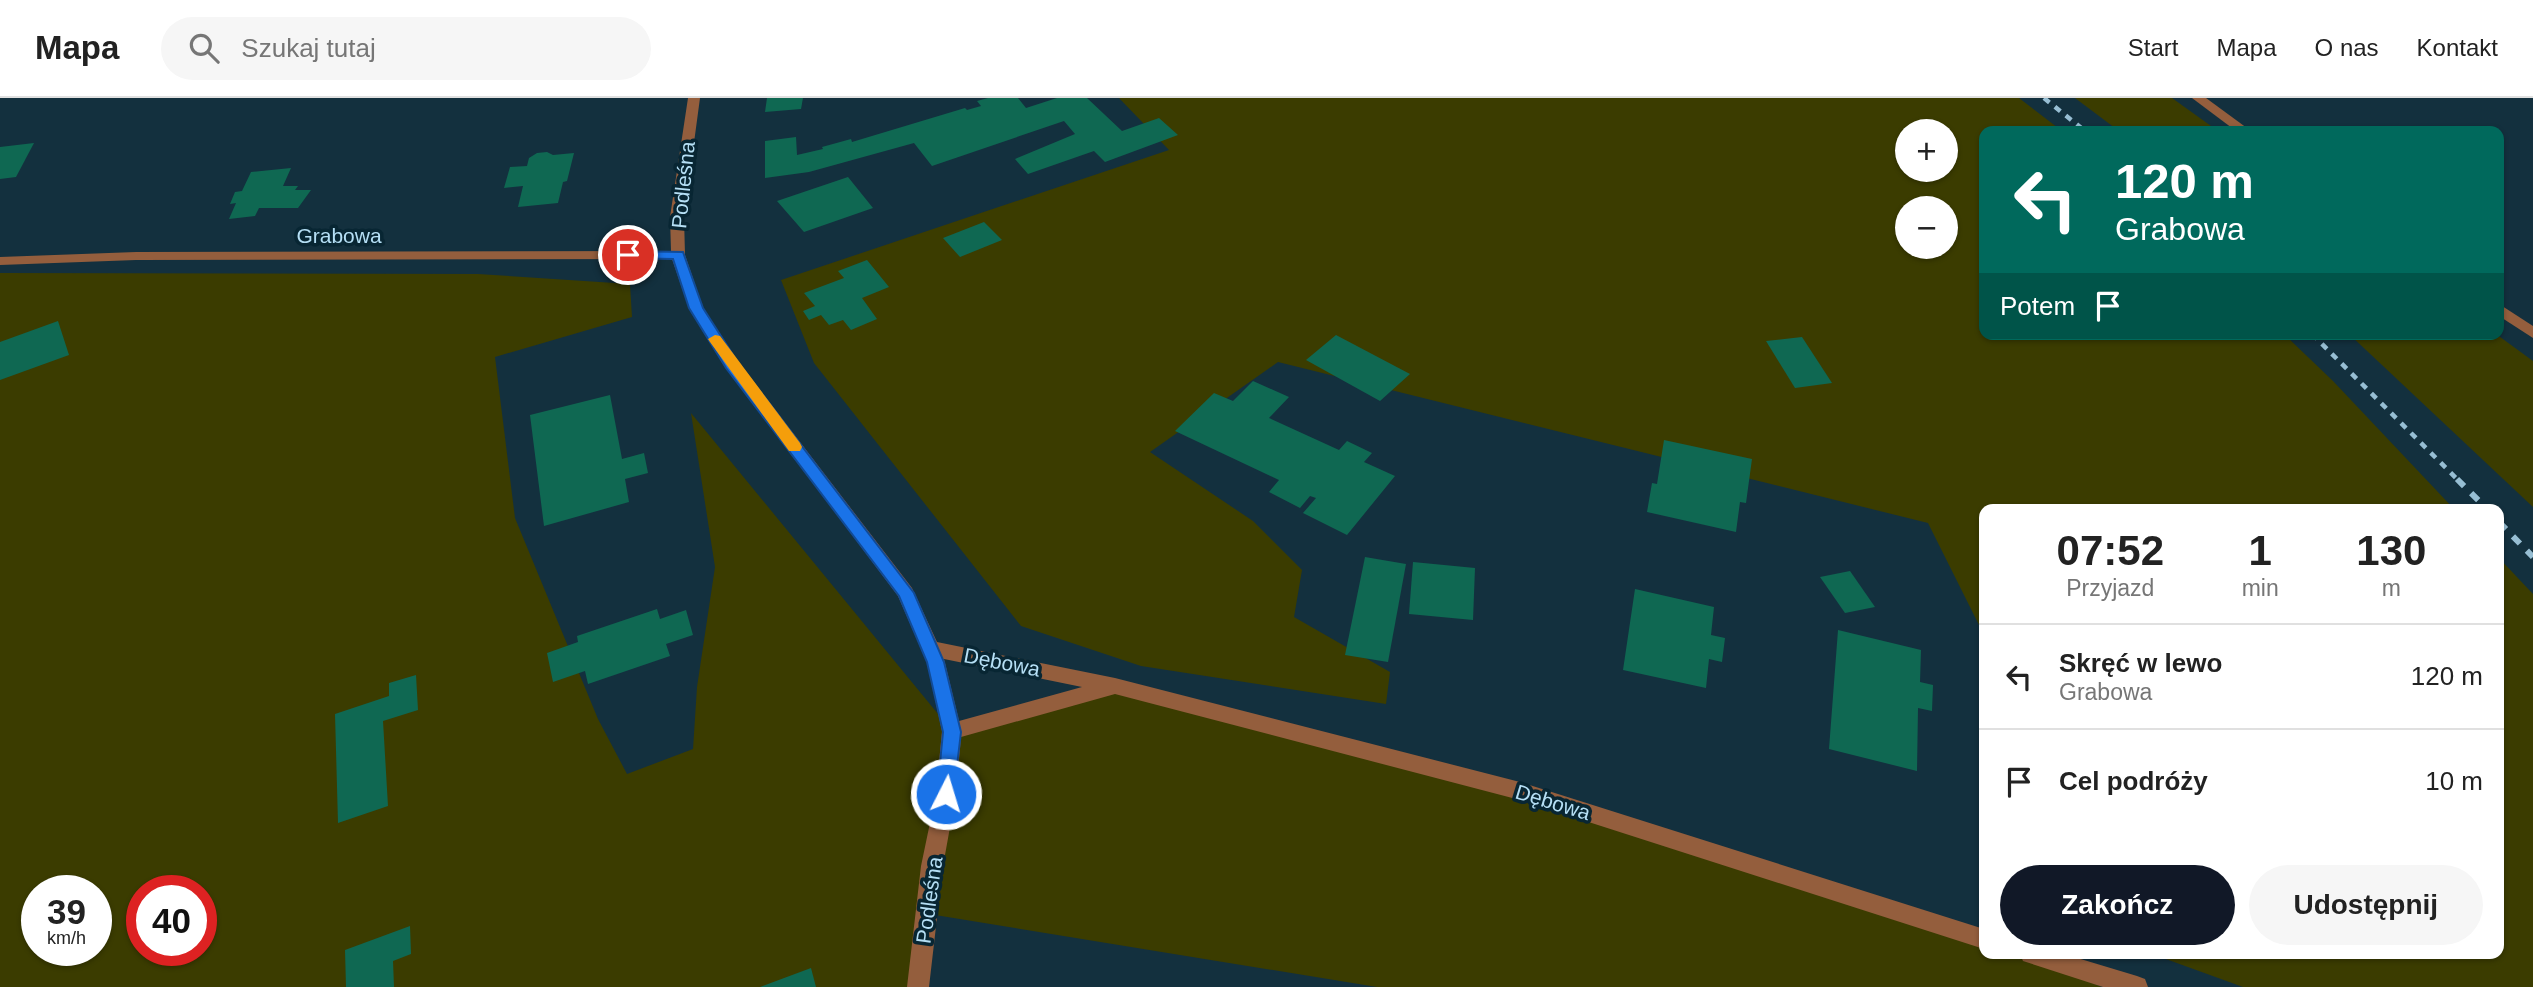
<!DOCTYPE html>
<html lang="pl">
<meta charset="utf-8">
<style>
:root{--surface:#fff;--page:#f6f6f6;--text:#222;--muted:#767676;--line:#e0e0e0;--accent:#111827}
body{margin:0;font-family:Helvetica,sans-serif;background:var(--page);color:var(--text);height:100vh;display:flex;flex-direction:column;font-size:26px;white-space:nowrap}
*{box-sizing:border-box;margin:0}
p{font-size:23px;color:var(--muted)}
.icon{flex:none;width:38px;height:38px;fill:none;stroke:currentColor;stroke-width:2;stroke-linecap:round;stroke-linejoin:round}
.map{position:relative;flex:1;overflow:hidden}
.panel{position:absolute;left:1979px;top:406px;width:525px;height:455px;display:flex;flex-direction:column;background:var(--surface);border-radius:14px;box-shadow:0 2px 5px #0004}
.panel>*{flex:none}
.hud{position:absolute;left:1979px;top:28px;width:525px;height:214px;border-radius:14px;box-shadow:0 2px 5px #0004;background:#00695c;color:#fff;overflow:hidden}
.fabs{position:absolute;left:1895px;top:21px;display:grid;gap:14px}
.fabs a{display:grid;place-items:center;width:63px;height:63px;border-radius:50%;background:var(--surface);box-shadow:0 2px 5px #0004;font-size:35px}
.speed{position:absolute;left:21px;top:777px;display:flex;gap:14px;font-size:35px;font-weight:700;text-align:center}
.speed>*{display:grid;place-content:center;width:91px;height:91px;border-radius:50%;background:var(--surface);box-shadow:0 2px 5px #0004;line-height:1}
.speed small{font-size:18px;font-weight:400}
.speed .limit{border:10px solid #d22;background:#fff;color:#111}
.pin{position:absolute;display:grid;place-items:center;width:60px;height:60px;color:#fff;margin:-30px;border:4px solid #fff;border-radius:50%;box-shadow:0 2px 7px #0007}
.me{position:absolute;width:77px;margin:-38px;rotate:5deg;stroke-linejoin:round;filter:drop-shadow(0 0 5px #0008)}
.turn{display:flex;align-items:center;gap:24px;height:147px;padding:0 21px;font-size:32px}
.turn .icon{width:91px;height:91px;stroke-width:2.5}
.turn b{display:block;font-size:49px;line-height:60px}
.then{display:flex;align-items:center;height:66px;padding:0 21px;background:#0003;gap:14px;font-size:26px}
.eta{display:flex;justify-content:space-evenly;align-items:center;height:119px;text-align:center}
.eta b{font-size:42px;font-weight:600;line-height:49px}
.action{display:flex;gap:14px;margin-top:auto;padding:14px 21px}
.action a{flex:1;height:80px;border-radius:42px;background:var(--accent);color:#fff;font-size:28px;font-weight:600;line-height:80px;text-align:center}
.action a+a{background:var(--page);color:var(--text)}
ul{padding:0;list-style:none}
li{display:flex;align-items:center;gap:21px;height:105px;padding:0 21px;border-top:2px solid var(--line)}
li div{flex:1}
li b{display:block;font-size:26px}
li em{font-style:normal}
header{display:flex;align-items:center;gap:42px;box-sizing:border-box;height:98px;padding:0 35px;background:var(--surface);border-bottom:2px solid var(--line)}
header strong{font-size:33px}
nav{display:flex;gap:38px;margin-inline-start:auto;font-size:24px}
.search{width:490px;height:63px;background:var(--page);display:flex;align-items:center;gap:18px;box-sizing:border-box;padding:0 24px;border-radius:38px;color:var(--muted);font-size:26px}
.map>svg:first-child{display:block}
</style>
<header>
<strong>Mapa</strong>
<div class="search"><svg class="icon" aria-label="search" viewBox="0 0 24 24"><circle cx="10" cy="10" r="6"/><path d="M15 15l6 6"/></svg>Szukaj tutaj</div>
<nav><a>Start</a><a>Mapa</a><a>O nas</a><a>Kontakt</a></nav>
</header>
<div class="map">
<svg width="2533" height="889" viewBox="0 0 2533 889">
<rect width="100%" height="100%" fill="#13303e"/>
<g fill="#3b3c00" fill-rule="evenodd">
<path d="M1119,0H2019L2062,33H1984V236H2284L2333,283L2454,411H1984V537L1928,425L1278,264L1150,354L1253,423L1302,472L1294,519L1390,574L1386,606L1141,568L1021,528L814,265L781,182L1169,52ZM1908,33H1946V72H1908ZM1908,110H1946V149H1908Z"/>
<polygon points="2075,0 2172,0 2218,33 2119,33"/>
<path d="M0,175L478,176L630,186L632,219L495,259L515,420L598,621L627,676L693,651L697,589L715,469L691,315L952,633L1115,588L1298,635L1978,839L1984,842V856H2019L2102,889H1377L929,816L918,889H0ZM37,793H96V852H37ZM142,793H201V852H142Z"/>
<polygon points="2349,236 2496,236 2533,263 2533,409"/>
<polygon points="2499,460 2533,496 2533,889 2243,889 2152,856 2499,856"/>
</g>
<g fill="#0f6852">
<polygon points="767,0 803,0 801,11 765,14"/>
<polygon points="988,0 1018,0 1026,10 1057,0 1087,0 1122,33 1159,20 1178,37 1105,64 1094,53 1028,76 1015,61 1075,36 1064,23 932,68 914,45 809,74 765,80 765,43 796,39 797,57 823,51 822,49 851,41 852,44 965,10 967,12 981,8 977,3"/>
<polygon points="34,45 16,79 0,81 0,49"/>
<polygon points="547,54 553,57 574,55 567,83 563,84 558,105 518,109 523,88 504,90 510,69 527,68 529,60 537,55"/>
<polygon points="291,70 283,88 298,88 295,92 311,92 298,110 259,110 255,118 229,121 236,105 230,106 235,94 242,93 251,74"/>
<polygon points="848,79 873,110 804,134 777,103"/>
<polygon points="984,124 1002,142 960,159 943,140"/>
<polygon points="867,162 889,189 862,200 877,221 851,232 843,222 829,227 821,217 809,222 803,213 815,208 804,195 844,180 838,173"/>
<polygon points="58,223 69,257 0,282 0,244"/>
<polygon points="1336,237 1410,276 1380,303 1306,262"/>
<polygon points="1802,239 1832,285 1795,290 1766,243"/>
<polygon points="1253,283 1289,299 1269,320 1339,352 1347,343 1372,355 1364,364 1395,378 1347,437 1303,415 1316,400 1310,398 1300,410 1269,394 1279,382 1175,333 1214,295 1233,303"/>
<polygon points="610,297 622,361 644,355 648,375 625,381 629,404 544,428 530,317"/>
<polygon points="1664,342 1752,361 1746,405 1740,404 1736,434 1647,414 1652,385 1657,386"/>
<polygon points="1365,459 1406,466 1388,564 1345,557"/>
<polygon points="1413,464 1475,470 1473,522 1409,516"/>
<polygon points="1850,473 1875,509 1845,515 1820,479"/>
<polygon points="1635,491 1714,509 1711,537 1725,540 1722,564 1709,561 1706,590 1623,572"/>
<polygon points="657,511 660,521 686,512 693,537 666,546 670,558 588,586 585,573 553,584 547,555 578,544 577,538"/>
<polygon points="1838,532 1921,552 1920,584 1933,587 1932,613 1918,610 1917,673 1829,651"/>
<polygon points="416,577 418,612 383,623 388,708 338,725 335,616 389,598 389,585"/>
<polygon points="410,828 411,856 393,863 394,889 346,889 345,852"/>
<polygon points="811,870 816,889 760,889"/>
</g>
<g fill="none" stroke-linecap="round" stroke-linejoin="round">
<g fill="#945e3d" fill-rule="evenodd">
<path d="M688,0H700L684,119L685,157L703,210L737,262L912,490L937,544L1115,580L1520,684L1984,831V851L1520,702L1115,596L961,639L956,696L943,768L929,889H907L921,768L936,696L942,633L927,564L898,498L727,270L689,210L672,161L136,162L0,167V159L136,154L671,153L670,119ZM944,561L1082,589L959,623Z"/>
<polygon points="2192,0 2206,0 2251,33 2236,33"/>
<polygon points="2499,206 2533,228 2533,240 2499,218"/>
<polygon points="2020,856 2064,856 2137,878 2145,881 2148,889 2103,889 2023,863"/>
</g>
<g stroke="#97bed3" stroke-width="4.5" stroke-dasharray="7 7" stroke-linecap="butt">
<polyline points="2044,0 2085,33"/>
<polyline points="2312,236 2459,383"/>
</g>
<g stroke="#97bed3" stroke-width="6" stroke-dasharray="10 10" stroke-linecap="butt">
<polyline points="2457,381 2487,411"/>
<polyline points="2499,424 2533,459"/>
</g>
</g>
<polygon fill="#1a73e8" stroke="#114b97" stroke-width="2" points="628,153 683,154 703,210 737,263 914,495 944,564 961,634 953,702 946,704 940,702 937,696 943,634 927,564 899,498 726,270 689,210 673,161 623,160 623,154"/>
<polygon fill="#f59e0b" points="715,237 720,238 800,345 802,349 800,353 789,353 710,244 708,241"/>
<g text-anchor="middle" dominant-baseline="central" stroke-width="7" stroke-linejoin="round" paint-order="stroke">
<g font-size="21" fill="#b5dff5" stroke="#082633">
<text transform="translate(683 87) rotate(-84)">Podleśna</text>
<text x="339" y="137">Grabowa</text>
<text transform="translate(1002 564) rotate(11)">Dębowa</text>
<text transform="translate(1553 704) rotate(17)">Dębowa</text>
<text transform="translate(929 802) rotate(-82)">Podleśna</text>
</g>
</g>
</svg>
<div class="fabs">
<a>+</a>
<a>−</a>
</div>
<div class="speed"><div>39<small>km/h</small></div><div class="limit">40</div></div>
<div class="pin" style="left:628px;top:157px;background:#d93025"><svg class="icon" aria-label="arrive" viewBox="0 0 24 24"><path d="M6 21V4h12l-3 4 3 4H6"/></svg></div>
<svg class="me" style="left:946px;top:696px" viewBox="-20 -20 40 40"><circle r="17" fill="#1a73e8" stroke="#fff" stroke-width="3"/><path d="M0-11L8 9 0 5-8 9z" fill="#fff"/></svg>
<div class="hud">
<div class="turn"><svg class="icon" aria-label="left" viewBox="0 0 24 24"><path d="M17 20v-9H6M10 6l-5 5 5 5"/></svg><div><b>120 m</b>Grabowa</div></div>
<div class="then">Potem<svg class="icon" aria-label="arrive" viewBox="0 0 24 24"><path d="M6 21V4h12l-3 4 3 4H6"/></svg></div>
</div>
<section class="panel">
<div class="eta">
<div><b>07:52</b><p>Przyjazd</p></div>
<div><b>1</b><p>min</p></div>
<div><b>130</b><p>m</p></div>
</div>
<ul>
<li><svg class="icon" aria-label="left" viewBox="0 0 24 24"><path d="M17 20v-9H6M10 6l-5 5 5 5"/></svg><div><b>Skręć w lewo</b><p>Grabowa</p></div><em>120 m</em></li>
<li><svg class="icon" aria-label="arrive" viewBox="0 0 24 24"><path d="M6 21V4h12l-3 4 3 4H6"/></svg><div><b>Cel podróży</b></div><em>10 m</em></li>
</ul>
<div class="action"><a>Zakończ</a><a>Udostępnij</a></div>
</section>
</div>
